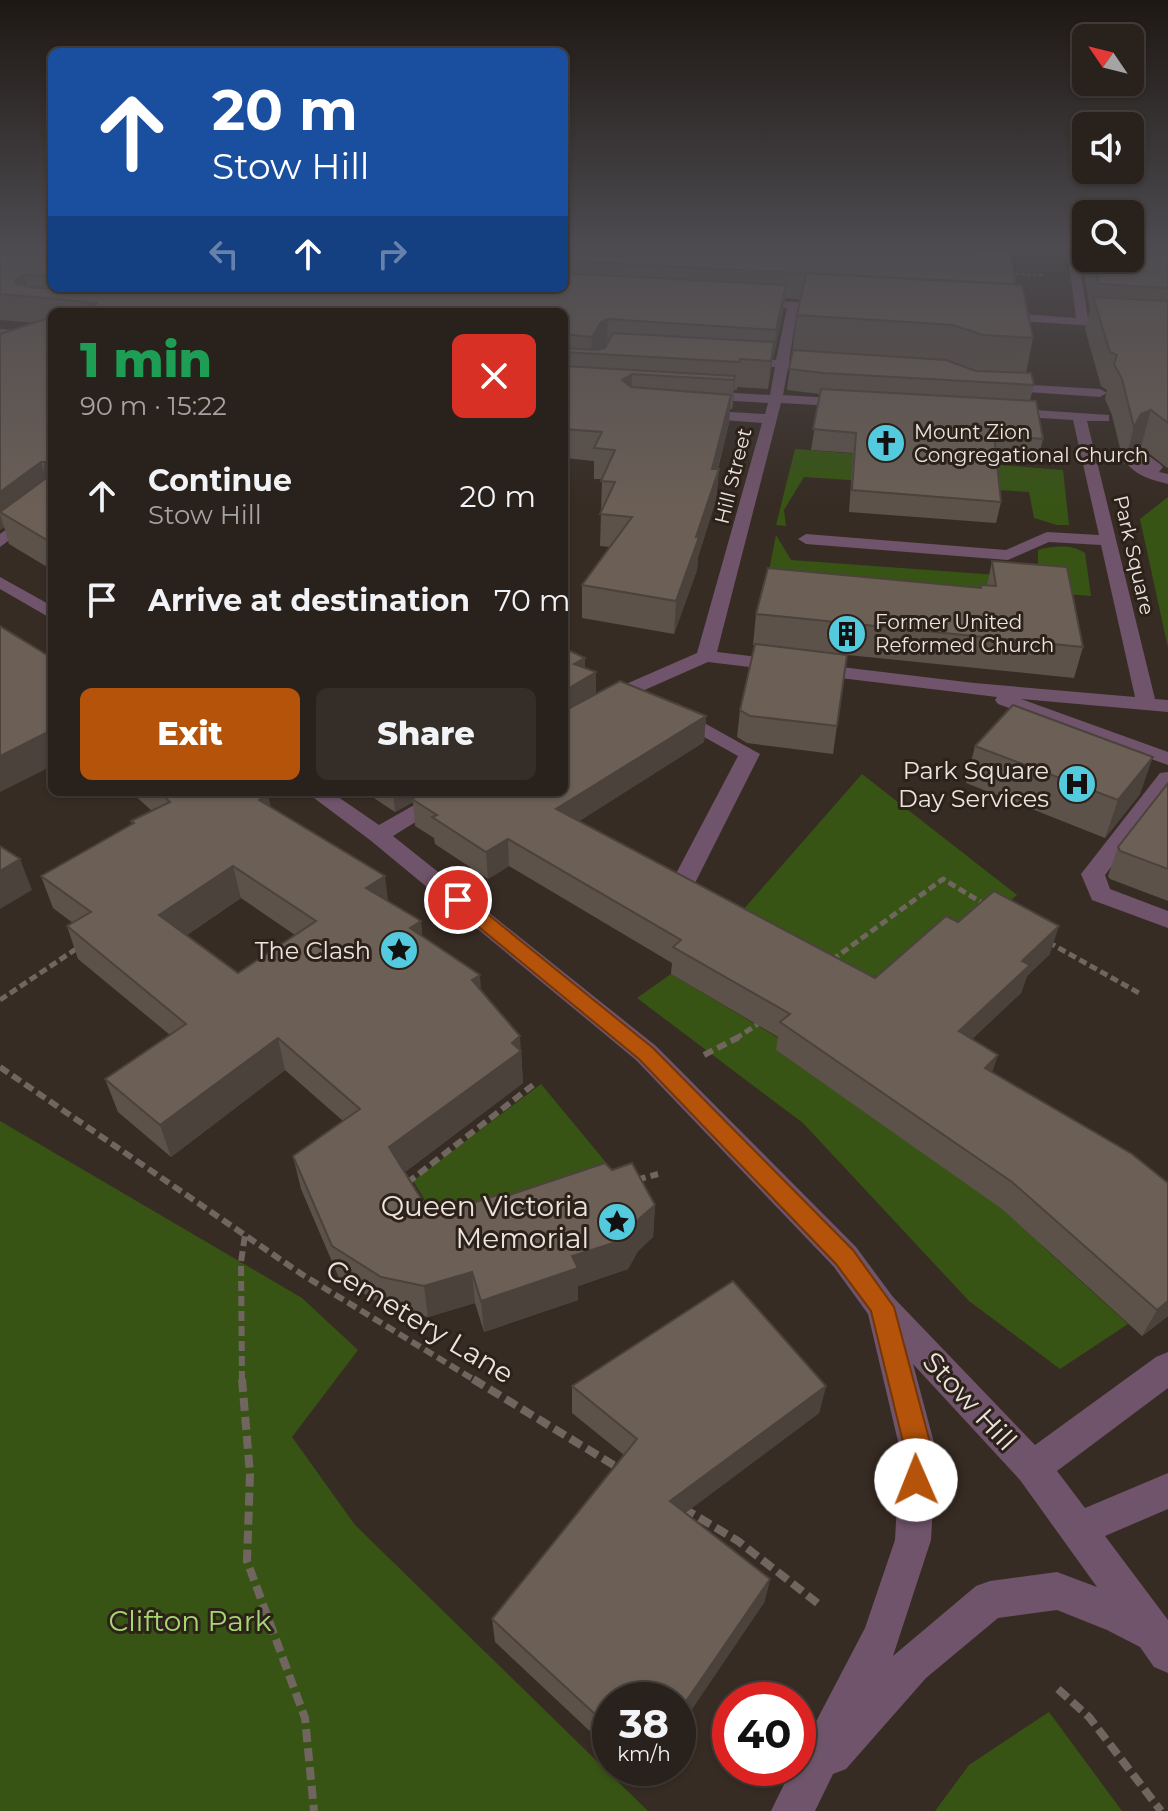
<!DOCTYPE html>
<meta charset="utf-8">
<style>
:root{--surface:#29211b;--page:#352e28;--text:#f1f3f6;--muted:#a5a3a3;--line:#453e3a;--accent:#b45309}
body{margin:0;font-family:Montserrat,sans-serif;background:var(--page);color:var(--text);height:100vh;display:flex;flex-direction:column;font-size:30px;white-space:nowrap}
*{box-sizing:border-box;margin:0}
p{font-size:26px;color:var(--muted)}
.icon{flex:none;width:44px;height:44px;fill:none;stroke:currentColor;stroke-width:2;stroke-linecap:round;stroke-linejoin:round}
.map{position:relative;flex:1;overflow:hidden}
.sheet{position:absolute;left:48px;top:308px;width:520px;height:488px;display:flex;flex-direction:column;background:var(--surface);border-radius:12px;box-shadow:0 2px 6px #0004,0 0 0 2px var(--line)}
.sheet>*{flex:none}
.guide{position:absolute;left:48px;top:48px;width:520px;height:244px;border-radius:12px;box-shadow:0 2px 6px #0004,0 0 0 2px var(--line);background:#1a4fa0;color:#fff;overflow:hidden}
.needle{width:52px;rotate:305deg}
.fabs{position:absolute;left:1072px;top:24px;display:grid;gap:16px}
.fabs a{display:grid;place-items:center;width:72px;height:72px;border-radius:12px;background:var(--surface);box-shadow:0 2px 6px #0004,0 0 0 2px var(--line);font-size:40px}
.speed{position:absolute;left:592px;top:1682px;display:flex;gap:16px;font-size:40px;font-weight:700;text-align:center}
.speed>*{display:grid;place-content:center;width:104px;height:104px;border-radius:50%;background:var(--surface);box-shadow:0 2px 6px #0004,0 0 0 2px var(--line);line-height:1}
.speed small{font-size:20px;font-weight:400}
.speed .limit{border:12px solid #d22;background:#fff;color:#111}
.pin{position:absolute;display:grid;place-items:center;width:68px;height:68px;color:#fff;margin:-34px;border:4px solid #fff;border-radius:50%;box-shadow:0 2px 8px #0007}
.me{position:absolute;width:88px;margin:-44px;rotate:359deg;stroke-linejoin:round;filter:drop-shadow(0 0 6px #0008)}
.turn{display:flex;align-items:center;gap:28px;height:168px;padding:0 32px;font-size:36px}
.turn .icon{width:104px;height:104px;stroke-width:2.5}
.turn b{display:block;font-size:56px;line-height:68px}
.lanes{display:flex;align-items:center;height:76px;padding:0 32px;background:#0003;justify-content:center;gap:40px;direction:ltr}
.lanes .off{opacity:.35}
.round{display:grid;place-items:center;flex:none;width:84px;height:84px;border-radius:12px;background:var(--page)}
.overview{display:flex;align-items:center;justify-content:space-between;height:136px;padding:0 32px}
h1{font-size:48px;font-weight:800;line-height:60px;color:#1e9e55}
.cta{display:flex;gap:16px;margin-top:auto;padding:16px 32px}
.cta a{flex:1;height:92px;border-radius:12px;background:var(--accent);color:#fff;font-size:32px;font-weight:800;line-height:92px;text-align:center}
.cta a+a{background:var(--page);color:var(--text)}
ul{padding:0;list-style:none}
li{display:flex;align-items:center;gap:24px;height:104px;padding:0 32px}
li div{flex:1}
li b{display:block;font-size:30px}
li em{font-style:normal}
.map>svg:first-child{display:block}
</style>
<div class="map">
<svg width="1168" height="1811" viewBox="0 0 1168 1811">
<rect width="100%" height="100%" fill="#372c24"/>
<g fill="#375415">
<polygon points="795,449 1063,470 1069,525 1057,525 1034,518 1029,492 804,477 784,510 786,526 776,525"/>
<polygon points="1168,497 1168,648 1140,519"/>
<path d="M776,535L791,560L1038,578V550C1054,546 1071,544 1085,553L1091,596L1008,589L1000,594L767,581Z"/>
<polygon points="862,774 1017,895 890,1000 735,919"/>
<polygon points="671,974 785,1042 776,1050 1048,1240 1041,1245 1128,1324 1060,1369 969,1301 803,1123 637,998"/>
<polygon points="541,1084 618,1177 443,1229 413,1181"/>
<polygon points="0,1121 302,1298 358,1350 292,1437 355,1525 648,1811 0,1811"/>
<polygon points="1049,1712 1122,1811 935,1811 969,1765"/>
</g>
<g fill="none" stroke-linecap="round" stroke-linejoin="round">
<polyline stroke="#70665f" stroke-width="2" stroke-dasharray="4 2" stroke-linecap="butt" points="1009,274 1043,275"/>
<g stroke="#70665f" stroke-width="5" stroke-dasharray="8 4" stroke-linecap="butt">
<polyline points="1048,942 1139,993"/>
<polyline points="832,960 943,879 984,904"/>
<polyline points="0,1000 79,947"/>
<polyline points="735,1039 761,1022"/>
</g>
<g stroke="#70665f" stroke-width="6" stroke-dasharray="10 5" stroke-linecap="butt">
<polyline points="704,1055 739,1037"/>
<polyline points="0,1067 303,1275 476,1381"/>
<polyline points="636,1180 658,1174"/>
<polyline points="407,1183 533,1085"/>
<polyline points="242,1381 241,1262 245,1235"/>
</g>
<g stroke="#70665f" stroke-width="8" stroke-dasharray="13 6" stroke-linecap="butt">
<polyline points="242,1379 250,1474 247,1561 305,1718 314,1811"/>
<polyline points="473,1379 620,1469"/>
<polyline points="683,1508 738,1541 820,1605"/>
<polyline points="1058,1689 1089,1717 1161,1811"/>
</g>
<g fill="#70546b" fill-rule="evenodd">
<polygon points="1073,253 1078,256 1088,318 1168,323 1168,331 992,319 990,316 996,312 1076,318 1068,256"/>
<polygon points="753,300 836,304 838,306 832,310 801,309 797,312 789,361 823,363 829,367 823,371 788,368 783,395 849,399 856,403 849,407 781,403 717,652 974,683 1135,697 1101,545 1049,542 1008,560 806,544 798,539 806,534 1006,550 1047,532 1099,535 1073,420 1006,416 999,412 1006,408 1109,415 1109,421 1087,421 1155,699 1168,700 1168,712 1021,699 1168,752 1168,765 998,704 995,700 997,697 708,662 640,692 564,734 564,720 626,684 697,653 762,423 697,418 690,414 697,410 765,414 768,403 702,399 695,395 702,391 770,395 775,367 740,365 734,361 740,357 776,360 787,308 749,306 747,304"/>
<polygon points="0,329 52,332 52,340 0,337"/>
<polygon points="1001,383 1100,389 1107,393 1100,397 996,390 996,384"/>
<path d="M1139,449L1160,464L1163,467L1159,472L1168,474V484C1153,480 1139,477 1128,465L1132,453Z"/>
<polygon points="52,495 52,508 0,547 0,534"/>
<polygon points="0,577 52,606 52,619 0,589"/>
<polygon points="679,709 760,754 694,885 690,890 674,890 670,885 738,756 672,719 669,715 672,711"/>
<polygon points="1168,772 1168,792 1105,875 1110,889 1168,911 1168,928 1092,900 1081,874 1160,773"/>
<path d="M306,792H331L379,825L437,792H464L393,836L656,1046L856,1247L893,1297L1035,1445L1156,1357L1168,1352V1388L1057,1471L1085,1508L1168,1473V1509L1105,1536L1168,1620V1673L1154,1667L1140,1647L1107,1630L1057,1610L998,1618L926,1678L846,1769L833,1774L815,1811H771L792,1768H798V1756L865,1628L895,1540L900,1450L868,1314L834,1267L636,1060L370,840ZM913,1364L1020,1480L1097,1587L1057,1572L990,1581L976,1586L893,1656L931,1540L936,1450Z"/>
</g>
</g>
<g fill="#5c524a" fill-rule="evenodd">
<polygon points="0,248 52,248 52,288 564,288 564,248 1009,248 1016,284 1033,338 1026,373 1034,385 1030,400 1043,439 1038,459 996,456 1001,502 996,523 849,512 853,453 811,450 820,394 787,390 797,315 800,299 785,298 783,311 773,357 768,389 737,387 737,390 734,390 733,404 732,409 730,409 729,423 718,469 719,469 716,500 698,557 697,570 674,634 582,618 582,585 610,547 600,546 602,479 594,479 594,461 564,458 564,312 52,312 52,570 9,544 4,527 0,530 0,334 36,323 0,320"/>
<polygon points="1061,248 1086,248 1086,258 1130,258 1168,248 1168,468 1166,467 1141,447 1131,450 1124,465 1112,415 1105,399 1107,390 1101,386 1085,329 1090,309 1081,256 1071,250 1068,253 1066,264"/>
<polygon points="992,561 1083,647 1074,678 828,653 847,655 833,754 747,743 737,737 740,710 755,645 753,645 756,614 981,588 987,586"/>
<polygon points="585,668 596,694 706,716 704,742 579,821 875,978 958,922 1050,954 1027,976 1021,993 972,1039 992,1072 1168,1183 1168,1316 1142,1336 1002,1209 776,1050 778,1037 671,974 672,963 509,866 488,879 435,844 434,838 415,826 413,802 395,812 365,792 564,792"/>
<polygon points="975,746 1140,794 1105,838 966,783"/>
<polygon points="1168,783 1168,901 1110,879 1108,876 1118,847"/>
<path d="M131,792H265L271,807L389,902L421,921L422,936L481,990L521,1051L523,1083L405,1172L432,1216L506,1196L612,1170L655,1205L653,1237L638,1251L628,1269L578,1286V1300L484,1332L475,1303L428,1317L387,1308L339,1278L301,1189L293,1156L343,1121L285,1070L171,1157L118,1112L105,1079L170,1035L78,959L67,926L73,923L53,908L41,876L132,825L131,821L152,811ZM241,898L295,935L238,973L187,935Z"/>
<polygon points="572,1386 826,1386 819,1413 685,1513 770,1579 764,1603 610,1700 610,1750 495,1642 492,1619 624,1455 572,1413"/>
<polygon points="629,1768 652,1768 643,1781"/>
</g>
<g fill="#4b423c">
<polygon points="24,275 30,297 19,296 15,281"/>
<polygon points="786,285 783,311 774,357 776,330"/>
<polygon points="608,319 607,346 600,348 597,354 591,354 592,337 601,322"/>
<polygon points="774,342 771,370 768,389 771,361"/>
<polygon points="632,374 631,402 622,380"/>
<polygon points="735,376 733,404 732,409 734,380"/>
<polygon points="731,395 729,423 714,482 719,469 716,500 698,557 697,570 674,634 676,601 696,537"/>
<polygon points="1151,410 1141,447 1131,450 1124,465 1134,427 1141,414"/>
<polygon points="41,462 50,493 0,512 0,492"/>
<polygon points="0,514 4,527 0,530"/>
<polygon points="585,658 585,679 596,672 596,698 564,717 564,691 574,664"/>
<polygon points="706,716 704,742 556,836 556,809"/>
<polygon points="52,730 52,766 0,792 0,756"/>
<polygon points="1153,757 1140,794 1105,838 1118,800"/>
<polygon points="393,792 431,792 412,799 413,802 395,812"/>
<polygon points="268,794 274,826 259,800"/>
<polygon points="508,839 509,866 488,879 486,852"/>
<polygon points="20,859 32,890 0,909 0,871"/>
<polygon points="233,866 241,898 169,947 159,915"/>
<polygon points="385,876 389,908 366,888"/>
<polygon points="421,921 424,954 410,928"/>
<polygon points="1059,926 1050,954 1027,976 1021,993 951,1058 959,1031 1022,961"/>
<polygon points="480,975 482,1007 472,980"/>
<polygon points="520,1036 523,1083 395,1179 389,1147"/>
<polygon points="278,1038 285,1070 171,1157 160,1125"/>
<polygon points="998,1055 989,1082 985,1068"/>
<polygon points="655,1205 653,1237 638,1251 628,1269 578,1286 578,1300 484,1332 481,1301 572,1256 639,1219"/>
<polygon points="472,1272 475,1303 428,1317 424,1286"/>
<polygon points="1168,1301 1168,1316 1142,1336 1157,1310"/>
<polygon points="826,1386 819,1413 668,1526 670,1501"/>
<polygon points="770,1579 764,1603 678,1730 678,1713"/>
<polygon points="644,1768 652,1768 643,1781"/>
</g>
<g fill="#6b5f56" stroke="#4b423c" stroke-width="2" fill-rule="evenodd">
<polygon points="0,248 52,248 52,276 24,275 15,281 17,284 36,288 128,289 130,288 564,288 564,273 786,285 776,330 608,319 601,322 592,337 564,334 564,312 69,312 98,303 0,294"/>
<polygon points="564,248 973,248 1003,250 1009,248 1016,284 564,261"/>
<polygon points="1130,248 1168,248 1168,288 1099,284 1094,258 1130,258"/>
<polygon points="806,273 1022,285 1033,338 983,335 953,325 797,315"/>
<polygon points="1093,297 1168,301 1168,423 1151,410 1141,414 1134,427 1122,379 1114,364 1117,355 1110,352"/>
<polygon points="52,317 52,543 0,512 45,479 45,462 41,462 0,492 0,334"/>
<polygon points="613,333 774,342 771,361 740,359 739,362 564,352 564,348 597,350 605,348"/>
<polygon points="793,350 946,360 976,371 1031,373 1034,385 824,373 789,369"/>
<polygon points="564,366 735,376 734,380 632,374 622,380 631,387 731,395 712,469 719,469 696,537 699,537 676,601 582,585 632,517 600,514 615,482 601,481 615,450 594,448 602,432 564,429"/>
<polygon points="821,389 1036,401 1043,439 994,435 1001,502 852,490 856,433 813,429"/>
<polygon points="992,561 1067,567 1083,647 756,614 768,568 981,588 981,585 996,586"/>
<polygon points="0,626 52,658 52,730 0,756"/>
<polygon points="755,644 847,655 837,726 750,716 740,710"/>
<polygon points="564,648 585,658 574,664 596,672 564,691"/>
<polygon points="620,681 706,716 556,809 875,978 946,916 958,922 994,891 1059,926 1022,961 1030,965 959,1031 998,1055 985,1068 1132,1154 1168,1183 1168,1301 1157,1310 1012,1182 780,1022 790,1014 673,947 681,940 508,839 486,852 432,817 437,815 412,799 424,792 564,792 564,711"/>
<polygon points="1013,705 1153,757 1118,800 975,746"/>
<polygon points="1168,783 1168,869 1120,851 1118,847"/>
<path d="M159,792H265L268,794L259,800L385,876L366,888L421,921L410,928L480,975L472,980L520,1036L512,1043L521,1051L389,1147L432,1216L504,1193L506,1196L605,1163L612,1170L632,1163L655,1205L639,1219L629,1238L572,1256L578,1268L481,1301L472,1272L424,1286L381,1277L332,1246L293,1156L360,1109L278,1038L160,1125L105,1079L186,1024L67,926L91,912L41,876L134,823L131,821L170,802ZM233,866L316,921L238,973L159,915Z"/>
<polygon points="0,846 20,859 0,871"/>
<polygon points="733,1281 826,1386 670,1501 770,1579 678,1713 678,1700 610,1700 610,1728 492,1619 637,1439 572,1386"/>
</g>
<linearGradient id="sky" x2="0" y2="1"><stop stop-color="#1e1814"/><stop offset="0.49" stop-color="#4d4b50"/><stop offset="1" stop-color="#4d4b50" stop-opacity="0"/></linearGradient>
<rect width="1168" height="502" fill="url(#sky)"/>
<polygon fill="#b45309" stroke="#753606" stroke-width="2" points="458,894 464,895 653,1048 853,1250 894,1307 932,1450 930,1480 926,1490 916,1494 907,1490 903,1480 905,1450 871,1311 836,1264 639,1059 451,904 449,900"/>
<defs>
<g id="church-disc" transform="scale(2)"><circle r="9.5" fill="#54cade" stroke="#2d221a"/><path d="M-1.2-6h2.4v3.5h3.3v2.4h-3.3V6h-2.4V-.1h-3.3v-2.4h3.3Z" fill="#111"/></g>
<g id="building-disc" transform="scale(2)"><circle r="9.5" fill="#54cade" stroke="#2d221a"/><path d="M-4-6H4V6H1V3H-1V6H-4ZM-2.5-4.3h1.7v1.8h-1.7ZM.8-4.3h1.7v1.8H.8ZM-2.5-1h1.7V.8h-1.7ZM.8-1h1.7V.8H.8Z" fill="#111"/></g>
<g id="hospital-disc" transform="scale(2)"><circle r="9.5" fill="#54cade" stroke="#2d221a"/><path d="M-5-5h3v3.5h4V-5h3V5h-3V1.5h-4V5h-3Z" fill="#111"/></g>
<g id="sight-disc" transform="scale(2)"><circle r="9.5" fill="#54cade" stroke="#2d221a"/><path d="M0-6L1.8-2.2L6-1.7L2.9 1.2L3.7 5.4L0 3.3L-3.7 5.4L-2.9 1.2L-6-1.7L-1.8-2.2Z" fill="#111"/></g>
</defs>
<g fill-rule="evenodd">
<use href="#church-disc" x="886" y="443"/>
<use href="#building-disc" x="847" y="634"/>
<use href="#hospital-disc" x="1077" y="784"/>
<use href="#sight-disc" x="399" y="950"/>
<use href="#sight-disc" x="617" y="1222"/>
</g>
<g text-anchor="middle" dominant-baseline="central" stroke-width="6" stroke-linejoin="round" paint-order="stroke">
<g font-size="20" fill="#ebe3de" stroke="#2d221a" text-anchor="start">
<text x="914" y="432">Mount Zion<tspan x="914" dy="23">Congregational Church</tspan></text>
<text x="875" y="622">Former United<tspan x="875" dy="23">Reformed Church</tspan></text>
</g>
<g font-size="20" fill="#ebe3de" stroke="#2d221a">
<text transform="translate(733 476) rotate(-76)">Hill Street</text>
<text transform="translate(1134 555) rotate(77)">Park Square</text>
</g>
<g font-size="24" fill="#ebe3de" stroke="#2d221a" text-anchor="end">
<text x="1049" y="770">Park Square<tspan x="1049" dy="28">Day Services</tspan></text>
<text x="371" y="950">The Clash</text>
</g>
<g font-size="28" fill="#ebe3de" stroke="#2d221a" text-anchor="end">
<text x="589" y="1206">Queen Victoria<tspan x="589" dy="32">Memorial</tspan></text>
</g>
<g font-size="28" fill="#ebe3de" stroke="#2d221a">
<text transform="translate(420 1321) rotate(31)">Cemetery Lane</text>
<text transform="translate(970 1401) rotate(47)">Stow Hill</text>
</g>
<g font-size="28" fill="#a5d872" stroke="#2d221a">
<text x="190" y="1621">Clifton Park</text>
</g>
</g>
</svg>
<div class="fabs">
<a><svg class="needle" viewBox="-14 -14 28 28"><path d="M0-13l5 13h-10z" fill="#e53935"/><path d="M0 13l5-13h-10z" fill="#a5a3a3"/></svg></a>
<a><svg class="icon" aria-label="sound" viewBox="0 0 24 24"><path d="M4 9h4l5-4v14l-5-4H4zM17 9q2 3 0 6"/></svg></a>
<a><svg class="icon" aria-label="search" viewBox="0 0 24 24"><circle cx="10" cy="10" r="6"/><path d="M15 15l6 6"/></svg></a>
</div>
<div class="speed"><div>38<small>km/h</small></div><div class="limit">40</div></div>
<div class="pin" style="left:458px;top:900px;background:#d93025"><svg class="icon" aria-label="arrive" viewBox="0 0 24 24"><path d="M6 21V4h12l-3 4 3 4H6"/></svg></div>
<svg class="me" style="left:916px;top:1480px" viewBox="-20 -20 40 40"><circle r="19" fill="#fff"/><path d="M0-13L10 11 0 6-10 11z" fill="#b45309"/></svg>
<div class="guide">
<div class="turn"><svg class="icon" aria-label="ahead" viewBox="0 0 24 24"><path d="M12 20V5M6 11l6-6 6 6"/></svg><div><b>20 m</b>Stow Hill</div></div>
<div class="lanes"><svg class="icon off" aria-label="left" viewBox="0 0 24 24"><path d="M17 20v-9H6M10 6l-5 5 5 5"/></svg><svg class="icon" aria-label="ahead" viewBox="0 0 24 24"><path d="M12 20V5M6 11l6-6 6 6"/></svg><svg class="icon off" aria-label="right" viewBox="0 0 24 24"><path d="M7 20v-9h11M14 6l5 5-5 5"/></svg></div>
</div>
<section class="sheet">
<div class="overview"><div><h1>1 min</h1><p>90 m · 15:22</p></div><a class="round" style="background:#d93025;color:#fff"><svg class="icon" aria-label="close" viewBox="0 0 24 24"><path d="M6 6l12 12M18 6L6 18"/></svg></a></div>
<ul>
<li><svg class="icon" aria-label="ahead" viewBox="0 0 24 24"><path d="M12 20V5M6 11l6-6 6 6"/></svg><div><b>Continue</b><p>Stow Hill</p></div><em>20 m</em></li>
<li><svg class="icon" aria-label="arrive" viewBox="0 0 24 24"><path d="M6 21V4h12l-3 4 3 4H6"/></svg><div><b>Arrive at destination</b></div><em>70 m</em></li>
</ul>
<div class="cta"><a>Exit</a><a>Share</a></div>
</section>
</div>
